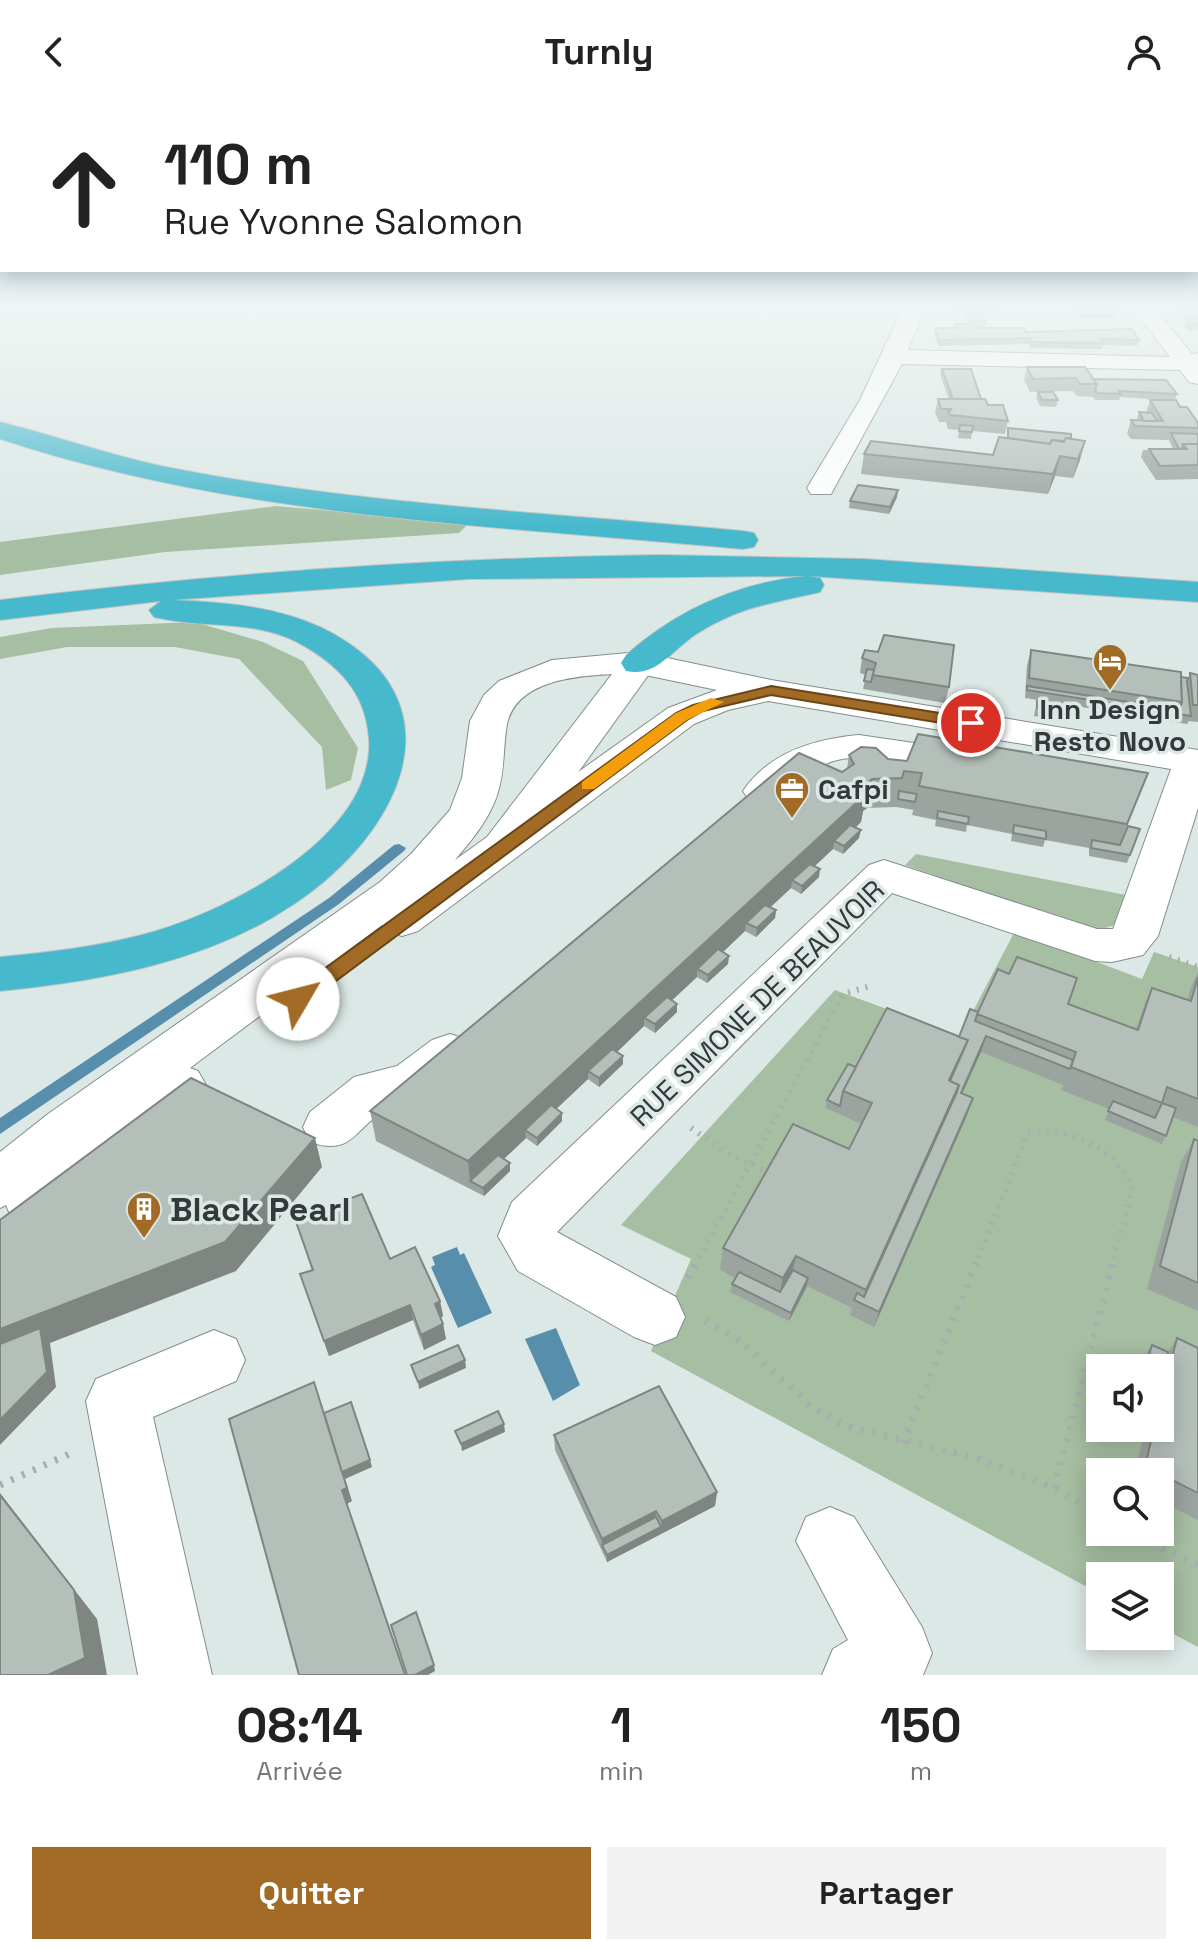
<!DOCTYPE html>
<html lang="fr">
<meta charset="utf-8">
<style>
:root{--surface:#fff;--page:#f2f2f2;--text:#222;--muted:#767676;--accent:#a16b25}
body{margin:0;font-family:"Space Grotesk",sans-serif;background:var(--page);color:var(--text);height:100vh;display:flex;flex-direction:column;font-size:30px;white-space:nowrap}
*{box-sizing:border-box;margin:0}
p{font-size:26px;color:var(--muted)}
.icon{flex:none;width:44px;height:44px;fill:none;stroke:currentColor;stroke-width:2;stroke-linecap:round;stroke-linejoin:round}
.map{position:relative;height:1571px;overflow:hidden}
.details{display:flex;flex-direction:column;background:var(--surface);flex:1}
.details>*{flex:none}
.hud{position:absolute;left:0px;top:0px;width:1198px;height:168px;box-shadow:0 4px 20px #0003;background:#fff;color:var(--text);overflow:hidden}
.tools{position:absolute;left:1086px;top:1250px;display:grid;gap:16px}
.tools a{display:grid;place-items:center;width:88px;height:88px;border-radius:0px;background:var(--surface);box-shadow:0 4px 20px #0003;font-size:40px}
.pin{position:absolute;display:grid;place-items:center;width:68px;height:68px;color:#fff;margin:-34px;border:4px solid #fff;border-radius:50%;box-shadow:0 2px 8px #0007}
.me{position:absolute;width:88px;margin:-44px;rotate:53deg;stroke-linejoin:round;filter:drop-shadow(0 0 6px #0008)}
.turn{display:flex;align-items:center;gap:28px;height:168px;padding:0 32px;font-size:36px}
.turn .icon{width:104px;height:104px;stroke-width:2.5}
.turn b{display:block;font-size:56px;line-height:68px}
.eta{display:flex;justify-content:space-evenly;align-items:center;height:136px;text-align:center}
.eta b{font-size:48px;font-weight:700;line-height:56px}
.button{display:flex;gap:16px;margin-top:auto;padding:16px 32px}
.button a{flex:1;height:92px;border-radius:0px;background:var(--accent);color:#fff;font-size:32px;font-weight:700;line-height:92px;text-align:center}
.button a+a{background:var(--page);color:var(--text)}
header{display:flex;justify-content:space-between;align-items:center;height:104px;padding:0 32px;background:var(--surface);font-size:36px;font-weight:700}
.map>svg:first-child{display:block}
</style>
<header><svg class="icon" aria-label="back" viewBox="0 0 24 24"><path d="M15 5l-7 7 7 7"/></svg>Turnly<svg class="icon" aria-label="person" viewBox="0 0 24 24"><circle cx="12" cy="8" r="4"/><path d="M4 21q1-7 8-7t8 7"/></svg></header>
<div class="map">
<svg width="1198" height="1571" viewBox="0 0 1198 1571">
<rect width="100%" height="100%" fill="#dce8e6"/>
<g fill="#a6bea1" fill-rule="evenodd">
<polygon points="276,402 469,419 459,429 165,448 0,471 0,438"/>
<polygon points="195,518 263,538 303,557 358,644 351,676 326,686 322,643 239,555 175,543 67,543 0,555 0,533 52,524"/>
<polygon points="916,750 1126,791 1115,821 1096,827 905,761"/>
<path d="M1015,827L1142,875L1154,848L1198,863V1543L1160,1523V1472H1100V1490L651,1247L691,1155L621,1121L835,886L960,932ZM1100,1264H1160V1324H1100ZM1100,1368H1160V1428H1100Z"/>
</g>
<g fill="#578eac">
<polygon points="457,1143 460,1151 464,1149 492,1209 458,1224 431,1163 435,1161 432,1153"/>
<polygon points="556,1224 580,1281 553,1297 525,1235"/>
</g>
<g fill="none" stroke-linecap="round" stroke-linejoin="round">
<polygon fill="#578eac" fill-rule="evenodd" points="399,740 406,744 404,747 339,800 0,1030 0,1014 329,794 394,741"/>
<g stroke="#838e8c" stroke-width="2">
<g id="street">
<polygon points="903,203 925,203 908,246 1170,253 1132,203 1154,203 1192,250 1198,249 1198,280 1189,278 1180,266 902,260 831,390 811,390 807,384 860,296"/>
<polygon points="639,548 771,576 1198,646 1198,704 1158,832 1143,851 1112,858 1095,857 892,789 557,1128 676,1193 685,1213 676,1233 655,1241 634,1233 518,1167 498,1132 512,1098 869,761 884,756 1097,825 1113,825 1171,665 768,597 728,606 694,620 517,753 502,757 487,753 481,743 487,733 668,604 717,586 626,567 621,559 626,551"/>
<path d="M859,631L969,647L983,651L989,659L983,667L969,671C931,664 865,644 828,659C799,671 783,705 749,696L743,687C769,648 815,635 859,631Z"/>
<path d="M450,930L468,936L475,950C466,968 444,987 425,995C414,999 401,1000 389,1005C356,1019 355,1054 310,1038L303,1023L310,1008L354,973L397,962L432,936Z"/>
<polygon points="214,1226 236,1235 245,1256 236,1277 153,1313 212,1571 138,1571 86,1297 96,1275"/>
<polygon points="830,1403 854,1413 922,1523 932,1549 923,1571 822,1571 833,1545 848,1536 796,1437 806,1413"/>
</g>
</g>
<g stroke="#838e8c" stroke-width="2">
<path id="secondary" d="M639,548L652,551L657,559L517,753L418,827L402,832L386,827L382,821L190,964L198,967L206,981L198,995L49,1108L29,1115L9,1108L6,1101L0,1104V1048L48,1010L380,778L411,750L450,706L462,674L470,617L484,591L499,577L552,556ZM612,570L487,733L455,756C472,736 491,713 498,688C505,666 503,642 507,620C517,576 576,572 612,570Z"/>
</g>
<g stroke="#c2c4c4" stroke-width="2">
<g id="highway">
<path d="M0,318C61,333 120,355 182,366C366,401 556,409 743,427L754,429L758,436L754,443L743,445C494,421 239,414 0,335Z"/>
<path d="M658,451L864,455L1198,478V498L809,472L820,474L824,481L820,488C770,500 740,502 695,531C672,546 656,574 626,567L621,559L626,551C678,505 737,479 806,472L469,475L172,496C221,498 275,502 320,523C468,594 400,730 294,800C208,858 101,877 0,887V853C52,848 105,842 156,827C233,804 375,731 369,635C366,588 338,560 297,538C252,515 202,525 154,513L149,506L161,497L0,516V496C219,469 437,454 658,451Z"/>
</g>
</g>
<g stroke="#a6afae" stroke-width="6" stroke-dasharray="2 7" stroke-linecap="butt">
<polyline points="1169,853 1198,863"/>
<polyline points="691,1024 724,1047 772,1071"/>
<polyline points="699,1154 843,890 874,881"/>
<path d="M978,1154L1028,1029C1073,1024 1112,1042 1133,1083L1114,1154"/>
</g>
<g stroke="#a6afae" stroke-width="7" stroke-dasharray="3 9" stroke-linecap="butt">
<polyline points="688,1174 700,1152"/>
<polyline points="705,1217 741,1238 811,1302 846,1322 980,1355 1054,1384 1100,1411"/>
<polyline points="903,1339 979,1152"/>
<polyline points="0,1381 76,1347"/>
<polyline points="1054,1384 1115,1152"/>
<polyline points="1130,1428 1198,1461"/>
</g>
<use href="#street" fill="#fff" fill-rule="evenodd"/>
<use href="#secondary" fill="#fff" fill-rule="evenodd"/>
<use href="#highway" fill="#47b9cc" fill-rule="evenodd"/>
</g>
<g fill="#9ca4a0">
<polygon points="950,203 992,203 995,207 993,213 983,213 985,217 984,223 976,224 1139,236 1137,242 1103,241 1102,245 1031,244 1028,240 938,242 934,230 935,224 955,224 956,220 968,220 965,217 966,213 964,213 961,208 952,207"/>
<polygon points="1072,203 1112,203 1117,208 1115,214 1080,214"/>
<polygon points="1172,203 1198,203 1198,214 1181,214"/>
<polygon points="1186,215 1198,215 1198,226 1188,226 1184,221"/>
<polygon points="1027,263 1177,290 1175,296 1198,319 1198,375 1156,376 1141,353 1143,346 1173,345 1169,336 1131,335 1127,330 1131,316 1138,317 1137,315 1139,308 1146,309 1150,296 1165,296 1120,293 1119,296 1095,296 1093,293 1077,292 1073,287 1030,288 1024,276"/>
<polygon points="942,265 981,295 1008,317 1005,330 972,327 971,335 958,334 959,326 948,325 946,318 939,318 935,308 938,295 949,295 940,271"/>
<polygon points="1038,288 1058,296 1056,303 1040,302 1036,294"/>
<polygon points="1008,324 1071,334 1080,356 1073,374 1055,372 1048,390 861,370 864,350 993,351 1007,334"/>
<polygon points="898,386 897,393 889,410 849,404 850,397"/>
<polygon points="1031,546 1188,574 1190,569 1198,571 1198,618 1189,617 1187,620 1025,594 1027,561"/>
<polygon points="862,554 949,583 945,599 863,585 866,571 860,569"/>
<polygon points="1037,597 1059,608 1057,616 1034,612"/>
<polygon points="849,651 907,657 1148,669 1121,737 1140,725 1127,759 1089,752 1089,744 1045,736 1043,743 1011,737 1012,730 967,721 966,728 935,722 936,716 912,711 915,700 914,706 896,703 867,704 863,707 861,718 855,724 859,734 843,750 833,745 814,762 819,773 801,790 791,784 771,803 776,806 775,814 756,833 745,827 723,848 728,860 707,879 697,873 672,896 677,908 655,929 644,922 617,948 623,952 623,960 599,983 588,975 556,1005 562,1009 562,1017 537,1042 526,1034 504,1055 510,1067 484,1092 376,1037 370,1007 847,665"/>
<polygon points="1198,868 1198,1023 1173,1013 1162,1040 1105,1016 1109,1005 1061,986 1064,980 1063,981 981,948 962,990 967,1011 874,1223 850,1211 852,1204 807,1182 789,1217 730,1188 732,1180 735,1174 720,1166 723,1144 849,1045 861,1020 826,1004 827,996 856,963 959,933 978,908 1068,900 1136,925 1145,899 1152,884 1187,896 1191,883"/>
<polygon points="1194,1035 1198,1037 1198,1207 1147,1185 1181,1058"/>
<polygon points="295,1115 390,1155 440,1197 443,1212 441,1214 443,1220 446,1235 424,1246 413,1216 329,1252 300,1170 312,1167"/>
<polygon points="1177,1234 1198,1244 1198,1416 1160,1397 1160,1368 1134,1368 1146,1324 1160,1324 1160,1264 1143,1264 1147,1248 1152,1241 1168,1248"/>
<polygon points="554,1331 717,1388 715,1402 607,1458 555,1346"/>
</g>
<g fill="#7f8682">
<polygon points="1085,337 1080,356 1073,374 1078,355"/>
<polygon points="1060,352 1055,372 1048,390 1053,370"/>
<polygon points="898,386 897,393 889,410 890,403"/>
<polygon points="872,675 867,704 863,707 861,718 839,739 834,737 833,745 797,779 792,776 791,784 751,821 746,819 745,827 702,868 697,865 697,873 650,917 644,914 644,922 593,971 588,967 588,975 530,1030 525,1026 526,1034 476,1081 470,1077 471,1086 468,1057 859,686"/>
<polygon points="861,726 859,734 843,750 844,742"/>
<polygon points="820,765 819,773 801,790 802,782"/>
<polygon points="776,806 775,814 756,833 757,824"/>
<polygon points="729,852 728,860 707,879 708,871"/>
<polygon points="677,900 677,908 655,929 655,920"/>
<polygon points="986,932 981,948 955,1005 961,989"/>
<polygon points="623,952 623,960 599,983 599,974"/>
<polygon points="973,994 967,1011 874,1223 879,1208"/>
<polygon points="562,1009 562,1017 537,1042 537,1034"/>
<polygon points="315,1034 322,1063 236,1167 50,1239 56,1283 0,1341 0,1225"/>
<polygon points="510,1059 510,1067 484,1092 483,1084"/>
<polygon points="796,1152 791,1174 778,1196 783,1174"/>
<polygon points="808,1174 807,1182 789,1217 791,1209"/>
<polygon points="440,1197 443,1212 438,1215 435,1200"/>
<polygon points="410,1201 413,1216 329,1252 324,1237"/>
<polygon points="443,1220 446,1235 424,1246 421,1231"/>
<polygon points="465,1256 466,1264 419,1285 418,1278"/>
<polygon points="504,1320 505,1328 462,1347 461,1340"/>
<polygon points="370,1356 372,1363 345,1375 352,1397 347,1400 342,1386 342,1368"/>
<polygon points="717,1388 715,1402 607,1458 607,1451 661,1423 662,1417"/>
<polygon points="0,1389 97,1515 107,1571 48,1571"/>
<polygon points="656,1407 655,1420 602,1441 602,1435"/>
<polygon points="434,1561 435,1567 428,1571 415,1571"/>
</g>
<g fill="#b5bfba" stroke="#7f8682" stroke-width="2">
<polygon points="963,203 992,203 995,207 965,207"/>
<polygon points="1078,203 1112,203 1117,208 1081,208"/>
<polygon points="1179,203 1198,203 1198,208 1183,208"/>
<polygon points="967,211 982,211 985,217 972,217"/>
<polygon points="1186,215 1198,215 1198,220 1190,220"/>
<polygon points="956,220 973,220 976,224 1024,224 1026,228 1132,225 1139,236 1100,235 1103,239 1032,238 1030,234 939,236 935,224 958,224"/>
<polygon points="1027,263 1085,263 1097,280 1080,280 1076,274 1033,275"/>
<polygon points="942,265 971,265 981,295 953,295"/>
<polygon points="1093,275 1166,276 1177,290 1119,287 1121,290 1097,289 1095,286 1097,280"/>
<polygon points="1038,288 1053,288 1058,296 1042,296"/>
<polygon points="938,295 985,295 988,301 1003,301 1008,317 950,311 948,307 952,305 941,305"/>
<polygon points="1150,296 1176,296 1180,303 1187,303 1198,319 1198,324 1135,322 1131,316 1163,317"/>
<polygon points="1139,308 1152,309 1157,317 1144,317"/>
<polygon points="960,321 973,322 972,328 959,327"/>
<polygon points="1008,324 1071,330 1071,334 1066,334 1065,337 1052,336 1050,340 1008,334"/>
<polygon points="1171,329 1198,330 1198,340 1183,340 1182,345 1179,345"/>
<polygon points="999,333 1050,340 1052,336 1064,338 1066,334 1085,337 1078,355 1060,352 1053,370 864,350 871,337 993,351"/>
<polygon points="1183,340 1198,340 1198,361 1160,362 1149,345 1187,345"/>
<polygon points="858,381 898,386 890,403 850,397"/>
<polygon points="884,531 954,541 949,583 872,571 876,559 862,554 865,546 878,548"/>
<polygon points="1031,546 1181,568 1182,598 1029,574"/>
<polygon points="867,565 874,566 871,578 864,577"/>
<polygon points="1190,569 1198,571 1198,601 1193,601"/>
<polygon points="1181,573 1188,574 1187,577 1191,612 1027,586 1027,582 1179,606 1182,598"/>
<polygon points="1037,597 1060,600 1059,608 1037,604"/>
<polygon points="918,630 1148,669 1127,720 919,682 922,669 904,667 902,674 872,675 859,686 867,689 468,1057 370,1007 799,649 842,668 854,660 849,651 861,643 876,644 888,655 907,657"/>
<polygon points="899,687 917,690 915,698 898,695"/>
<polygon points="938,707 969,713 968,720 937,714"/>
<polygon points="850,721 861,726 844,742 834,737"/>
<polygon points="1014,721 1046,727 1046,735 1013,729"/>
<polygon points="1128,722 1140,725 1130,751 1091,744 1092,736 1120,741"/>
<polygon points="810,760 820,765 802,782 792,776"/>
<polygon points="765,801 776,806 757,824 746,819"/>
<polygon points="718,845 729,852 708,871 697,865"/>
<polygon points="1017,853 1077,874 1068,900 1138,926 1152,884 1191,897 1198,873 1198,995 1167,983 1162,999 1071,963 1076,948 977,910 998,865 1009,870"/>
<polygon points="667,893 677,900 655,920 644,914"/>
<polygon points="887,904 968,936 949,976 959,981 866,1186 796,1152 783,1174 723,1144 793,1020 849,1045 872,999 843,987"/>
<polygon points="970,905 978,908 975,917 1073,956 1070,965 986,932 961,989 973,994 879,1208 854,1196 857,1189 864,1193 957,988 959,981 950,977 968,936 959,933"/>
<polygon points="612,945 623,952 599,974 588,967"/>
<polygon points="848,960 856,963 843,987 840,1002 827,996"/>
<polygon points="191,974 315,1034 225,1138 0,1225 0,1116"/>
<polygon points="1113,997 1155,1014 1162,999 1176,1004 1166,1032 1108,1007"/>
<polygon points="551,1001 562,1009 537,1034 525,1026"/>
<polygon points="1194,1035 1198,1037 1198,1179 1160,1162"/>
<polygon points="498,1051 510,1059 483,1084 470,1077"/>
<polygon points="362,1090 390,1155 415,1143 440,1197 435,1200 443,1220 421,1231 410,1201 324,1237 300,1170 313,1166 295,1115"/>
<polygon points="793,1166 808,1174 791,1209 732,1180 739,1168 780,1188"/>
<polygon points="40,1224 47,1268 0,1316 0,1240"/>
<polygon points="1177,1234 1198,1244 1198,1389 1160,1370 1160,1368 1156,1368 1145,1363 1154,1324 1160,1324 1160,1302"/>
<polygon points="458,1241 465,1256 418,1278 411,1261"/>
<polygon points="1152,1241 1168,1248 1160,1281 1160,1264 1145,1264"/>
<polygon points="314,1278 347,1384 342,1386 405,1571 299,1571 229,1315"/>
<polygon points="659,1282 717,1388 662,1417 656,1407 602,1435 554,1331"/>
<polygon points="351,1298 370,1356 342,1368 324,1309"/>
<polygon points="498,1307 504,1320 461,1340 455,1327"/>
<polygon points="0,1391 74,1486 85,1554 48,1571 0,1571"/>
<polygon points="656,1413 661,1423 607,1451 602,1441"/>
<polygon points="416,1508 434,1561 415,1571 407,1571 391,1521"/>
</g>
<linearGradient id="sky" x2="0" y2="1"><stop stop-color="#6ea5d0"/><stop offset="0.48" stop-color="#eff5f4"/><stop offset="1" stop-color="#eff5f4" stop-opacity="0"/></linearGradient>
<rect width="1198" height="423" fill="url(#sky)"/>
<polygon fill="#a16b25" stroke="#694618" stroke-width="2" points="771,582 971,614 978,619 971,624 771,591 703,607 687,616 305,900 291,900 288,895 291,889 676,609 693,601"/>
<polygon fill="#f59e0b" points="711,594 724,598 687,616 594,685 582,685 582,678 676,609"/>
<defs>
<g id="hotel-pin" transform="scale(1.8)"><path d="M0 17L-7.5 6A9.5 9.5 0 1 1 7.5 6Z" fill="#a16b25" stroke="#dce8e6"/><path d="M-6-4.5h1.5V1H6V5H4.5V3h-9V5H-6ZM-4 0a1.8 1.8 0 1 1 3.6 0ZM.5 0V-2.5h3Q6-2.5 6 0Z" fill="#fff"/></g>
<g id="office-pin" transform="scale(1.8)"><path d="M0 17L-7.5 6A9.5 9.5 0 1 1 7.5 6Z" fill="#a16b25" stroke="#dce8e6"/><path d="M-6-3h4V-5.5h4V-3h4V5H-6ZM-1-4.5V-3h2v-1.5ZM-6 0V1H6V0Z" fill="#fff"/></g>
<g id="building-pin" transform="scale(1.8)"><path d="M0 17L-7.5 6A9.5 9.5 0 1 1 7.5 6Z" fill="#a16b25" stroke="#dce8e6"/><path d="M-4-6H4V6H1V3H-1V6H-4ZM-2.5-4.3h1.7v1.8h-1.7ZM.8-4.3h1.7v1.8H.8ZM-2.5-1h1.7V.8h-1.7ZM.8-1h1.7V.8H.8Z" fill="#fff"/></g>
</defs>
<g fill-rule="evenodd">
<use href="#hotel-pin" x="1110" y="557"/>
<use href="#office-pin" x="792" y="685"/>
<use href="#building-pin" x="144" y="1105"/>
</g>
<g text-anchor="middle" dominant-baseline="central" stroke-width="7" stroke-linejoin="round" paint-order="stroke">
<g font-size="28" font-weight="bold" fill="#353939" stroke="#dce8e6">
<text x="1110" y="605">Inn Design<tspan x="1110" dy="32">Resto Novo</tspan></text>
<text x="818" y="685" text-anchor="start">Cafpi</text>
</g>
<g font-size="28" fill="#353939" stroke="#dce8e6">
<text transform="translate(757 899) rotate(-44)">RUE SIMONE DE BEAUVOIR</text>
</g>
<g font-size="34" font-weight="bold" fill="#353939" stroke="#dce8e6" text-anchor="start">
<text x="170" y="1105">Black Pearl</text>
</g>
</g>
</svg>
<div class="tools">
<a><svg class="icon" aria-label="sound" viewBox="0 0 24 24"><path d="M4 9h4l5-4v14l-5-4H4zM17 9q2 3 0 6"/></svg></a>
<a><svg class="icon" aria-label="search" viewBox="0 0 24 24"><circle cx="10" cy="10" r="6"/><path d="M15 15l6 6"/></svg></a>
<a><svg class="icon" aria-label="layers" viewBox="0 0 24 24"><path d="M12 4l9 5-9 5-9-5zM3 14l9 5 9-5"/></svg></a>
</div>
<div class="pin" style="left:971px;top:619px;background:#d93025"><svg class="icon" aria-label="arrive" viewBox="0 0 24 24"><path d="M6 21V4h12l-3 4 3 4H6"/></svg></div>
<svg class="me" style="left:298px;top:895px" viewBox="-20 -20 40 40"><circle r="19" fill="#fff"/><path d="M0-13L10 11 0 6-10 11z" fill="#a16b25"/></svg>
<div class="hud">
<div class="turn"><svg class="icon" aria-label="ahead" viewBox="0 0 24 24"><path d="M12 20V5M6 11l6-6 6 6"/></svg><div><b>110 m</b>Rue Yvonne Salomon</div></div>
</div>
</div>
<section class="details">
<div class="eta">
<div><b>08:14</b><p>Arrivée</p></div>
<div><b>1</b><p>min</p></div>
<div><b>150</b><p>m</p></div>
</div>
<div class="button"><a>Quitter</a><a>Partager</a></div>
</section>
